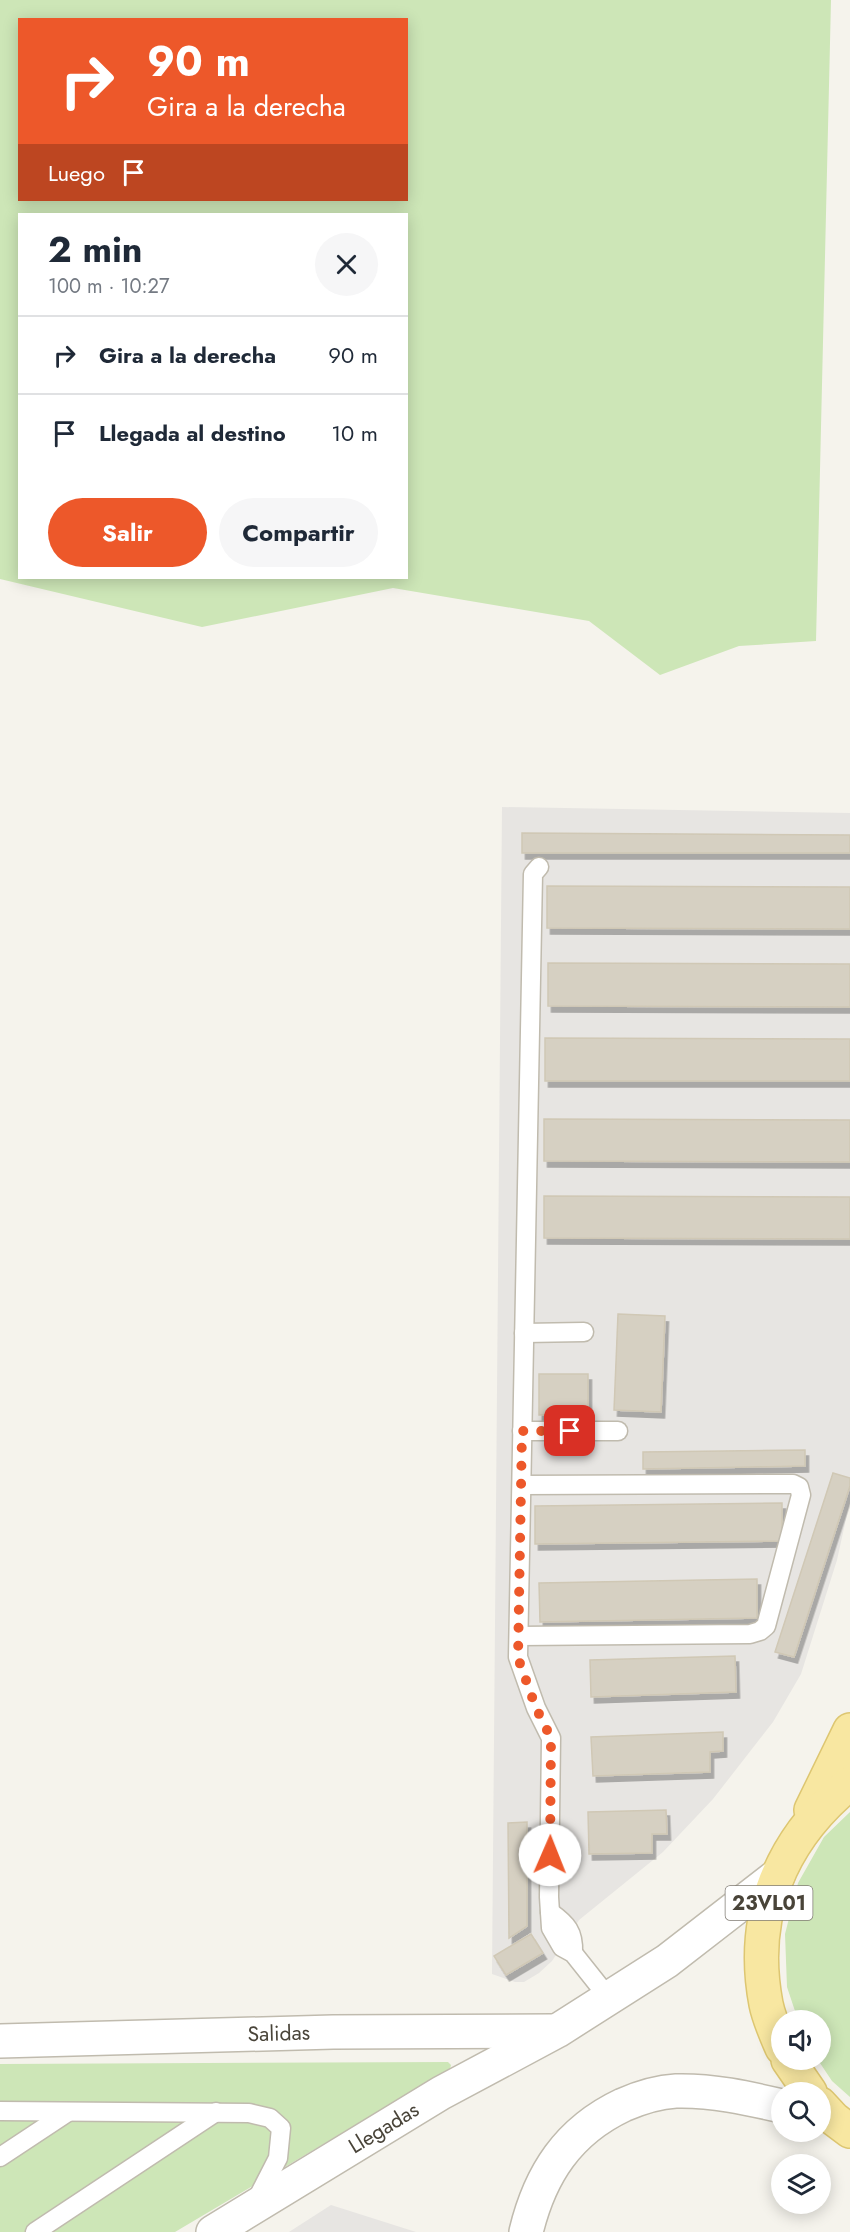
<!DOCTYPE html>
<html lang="es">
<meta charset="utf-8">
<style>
:root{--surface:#fff;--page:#f6f6f7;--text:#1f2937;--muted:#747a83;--line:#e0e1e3;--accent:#ed582a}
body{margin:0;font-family:Jost,sans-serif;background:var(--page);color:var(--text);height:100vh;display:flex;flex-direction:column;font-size:22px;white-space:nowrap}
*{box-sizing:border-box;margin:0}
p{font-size:20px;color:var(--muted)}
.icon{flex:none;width:33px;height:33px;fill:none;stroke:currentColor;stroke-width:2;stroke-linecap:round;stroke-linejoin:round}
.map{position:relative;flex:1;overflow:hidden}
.sheet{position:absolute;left:18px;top:213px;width:390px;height:366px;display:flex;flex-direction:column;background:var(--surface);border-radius:0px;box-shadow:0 3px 15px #0003}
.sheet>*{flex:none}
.guide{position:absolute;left:18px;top:18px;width:390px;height:183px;border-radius:0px;box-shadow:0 3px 15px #0003;background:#ed582a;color:#fff;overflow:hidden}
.controls{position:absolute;left:771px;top:2010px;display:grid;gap:12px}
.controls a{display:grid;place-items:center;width:60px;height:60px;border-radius:50%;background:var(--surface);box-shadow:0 3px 15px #0003;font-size:30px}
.pin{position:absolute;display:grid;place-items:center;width:51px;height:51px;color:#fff;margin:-26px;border-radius:12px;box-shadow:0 3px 9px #0006}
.me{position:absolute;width:66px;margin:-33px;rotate:1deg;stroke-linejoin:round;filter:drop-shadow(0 0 4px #0008)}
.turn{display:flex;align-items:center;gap:21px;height:126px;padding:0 30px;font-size:27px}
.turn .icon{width:78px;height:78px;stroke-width:2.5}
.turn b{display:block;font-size:42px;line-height:51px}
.then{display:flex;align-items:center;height:57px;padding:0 30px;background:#0003;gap:12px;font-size:22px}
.round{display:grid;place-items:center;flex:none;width:63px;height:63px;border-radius:32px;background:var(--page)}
.summary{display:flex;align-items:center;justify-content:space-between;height:102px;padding:0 30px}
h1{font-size:36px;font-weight:700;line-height:45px}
.button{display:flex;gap:12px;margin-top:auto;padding:12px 30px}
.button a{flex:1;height:69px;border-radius:36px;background:var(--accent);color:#fff;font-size:24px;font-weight:700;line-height:69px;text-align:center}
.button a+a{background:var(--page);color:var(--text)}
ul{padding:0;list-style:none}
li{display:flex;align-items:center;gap:18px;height:78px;padding:0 30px;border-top:2px solid var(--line)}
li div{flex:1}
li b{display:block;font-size:22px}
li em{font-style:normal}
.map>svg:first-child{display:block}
</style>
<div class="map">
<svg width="850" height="2232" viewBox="0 0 850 2232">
<defs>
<filter id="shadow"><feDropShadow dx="3.5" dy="6" stdDeviation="0" flood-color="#0004"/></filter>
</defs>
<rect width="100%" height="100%" fill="#f5f3ec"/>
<g fill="#cde6b7" fill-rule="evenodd">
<path d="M0,0H831L816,641L739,646L660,675L589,621L393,588L202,627L0,579ZM20,20H406V200H20ZM20,214H406V578H20Z"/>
<polygon points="850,1812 850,2097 832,2081 818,2060 820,2060 820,2020 798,2020 787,1987 785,1934 798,1883 824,1837"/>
<polygon points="448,2062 451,2065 450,2069 175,2232 0,2232 0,2064"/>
</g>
<g fill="#e7e5e2">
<polygon points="502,807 850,813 850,1501 837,1560 801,1674 773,1722 713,1799 663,1852 579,1920 552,1961 539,1973 524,1982 515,1982 492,1974"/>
<polygon points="331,2205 416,2232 289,2232"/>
</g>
<g fill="#d6d0c2" stroke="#d0c8b5" stroke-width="1.5" filter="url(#shadow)">
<polygon points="522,833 850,835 850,853 522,853"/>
<polygon points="547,886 850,887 850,929 547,928"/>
<polygon points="548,963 850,964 850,1007 548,1006"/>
<polygon points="545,1038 850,1039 850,1081 545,1081"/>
<polygon points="544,1119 850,1120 850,1162 544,1161"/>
<polygon points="544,1196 850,1197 850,1239 544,1238"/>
<polygon points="618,1314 665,1316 661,1412 614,1410"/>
<polygon points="539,1374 588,1374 588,1414 539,1415"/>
<polygon points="805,1450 805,1466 643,1469 643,1452"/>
<polygon points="833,1473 850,1478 850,1486 794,1657 775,1652"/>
<polygon points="782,1503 782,1541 535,1544 535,1506"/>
<polygon points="757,1579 757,1618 540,1622 539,1583"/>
<polygon points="735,1656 736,1692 591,1697 590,1660"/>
<polygon points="723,1732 723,1751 710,1752 710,1772 593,1776 591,1737"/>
<polygon points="666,1810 667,1834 652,1834 652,1853 589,1854 588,1812"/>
<polygon points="527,1822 527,1926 509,1938 508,1823"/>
<polygon points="531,1934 543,1953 506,1975 494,1956"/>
</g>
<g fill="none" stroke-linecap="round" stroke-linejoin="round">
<g stroke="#c0bbae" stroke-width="21">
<g id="lane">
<polyline points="539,867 533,874 518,1657 536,1708 551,1738 549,1897 551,1928 562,1947 573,1953 608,1997"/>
<polyline points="524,1333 584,1332"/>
<polyline points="522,1431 618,1431"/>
<polyline points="519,1636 750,1634 760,1631 766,1626 801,1495 799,1487 793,1484 522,1485"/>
<path d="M550,1912C567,1924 574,1932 573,1953"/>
<polyline points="0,2111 249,2113 270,2118 281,2128 278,2158 256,2201"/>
<polyline points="0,2157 68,2112"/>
<polyline points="35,2232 216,2112"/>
</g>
</g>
<g stroke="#c0bbae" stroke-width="36">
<g id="street">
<path id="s1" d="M0,2041L333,2032L552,2031"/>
<path id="s2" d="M213,2232L441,2093L557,2031L667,1961L778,1875"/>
<path d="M526,2232C540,2174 568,2131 623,2105C639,2098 658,2092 676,2091C712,2090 747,2098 782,2106"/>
</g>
</g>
<g stroke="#ddc671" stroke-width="36">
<g id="primary">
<polyline points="811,1810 850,1730"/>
<path d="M782,2048C776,2034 769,2019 766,2004C749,1915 781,1839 850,1783"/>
<polyline points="788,2060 810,2092"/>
<polyline points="820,2104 834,2119 850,2131"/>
</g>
</g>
<use href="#lane" stroke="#fff" stroke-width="18"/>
<use href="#street" stroke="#fff" stroke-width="33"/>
<use href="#primary" stroke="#f8e7a1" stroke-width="33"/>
</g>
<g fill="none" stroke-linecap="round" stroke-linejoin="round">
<polyline stroke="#ed582a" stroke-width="10" stroke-dasharray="0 18" points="550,1855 551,1738 536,1708 518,1658 522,1431 570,1431"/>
</g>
<g text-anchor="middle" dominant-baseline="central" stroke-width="5" stroke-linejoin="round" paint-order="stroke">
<rect fill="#fff" stroke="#807c74" stroke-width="1.5" x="725.5" y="1886" width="87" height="34" rx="4.5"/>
<g font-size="20" font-weight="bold" fill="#494439">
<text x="769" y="1903">23VL01</text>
</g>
<g font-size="21" fill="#494439" stroke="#fff">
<text stroke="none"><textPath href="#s1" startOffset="279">Salidas</textPath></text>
<text stroke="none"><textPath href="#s2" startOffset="200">Llegadas</textPath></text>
</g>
</g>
</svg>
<div class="controls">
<a><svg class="icon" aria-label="sound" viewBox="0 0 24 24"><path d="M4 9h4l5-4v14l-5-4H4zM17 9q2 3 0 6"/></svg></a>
<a><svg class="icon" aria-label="search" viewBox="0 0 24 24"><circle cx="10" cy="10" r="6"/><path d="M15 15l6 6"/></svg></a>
<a><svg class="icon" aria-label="layers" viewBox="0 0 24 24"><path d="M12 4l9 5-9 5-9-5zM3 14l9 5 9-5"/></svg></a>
</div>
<div class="pin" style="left:570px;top:1431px;background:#d93025"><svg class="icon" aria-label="arrive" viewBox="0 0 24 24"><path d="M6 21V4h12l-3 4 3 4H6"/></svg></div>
<svg class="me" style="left:550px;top:1855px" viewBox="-20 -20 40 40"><circle r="19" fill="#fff"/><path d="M0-13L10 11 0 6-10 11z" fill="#ed582a"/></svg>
<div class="guide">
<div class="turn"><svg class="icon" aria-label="right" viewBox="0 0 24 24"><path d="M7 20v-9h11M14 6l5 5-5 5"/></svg><div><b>90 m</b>Gira a la derecha</div></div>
<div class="then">Luego<svg class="icon" aria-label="arrive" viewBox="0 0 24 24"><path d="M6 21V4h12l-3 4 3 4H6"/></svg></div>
</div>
<section class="sheet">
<div class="summary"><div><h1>2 min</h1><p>100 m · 10:27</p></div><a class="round"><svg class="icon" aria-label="close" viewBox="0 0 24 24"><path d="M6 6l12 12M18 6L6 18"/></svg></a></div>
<ul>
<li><svg class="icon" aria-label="right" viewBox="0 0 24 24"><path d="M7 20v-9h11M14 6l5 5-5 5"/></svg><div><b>Gira a la derecha</b></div><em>90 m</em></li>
<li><svg class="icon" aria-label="arrive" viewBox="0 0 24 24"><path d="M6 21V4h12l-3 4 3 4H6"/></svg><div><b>Llegada al destino</b></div><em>10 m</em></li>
</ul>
<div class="button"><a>Salir</a><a>Compartir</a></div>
</section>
</div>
